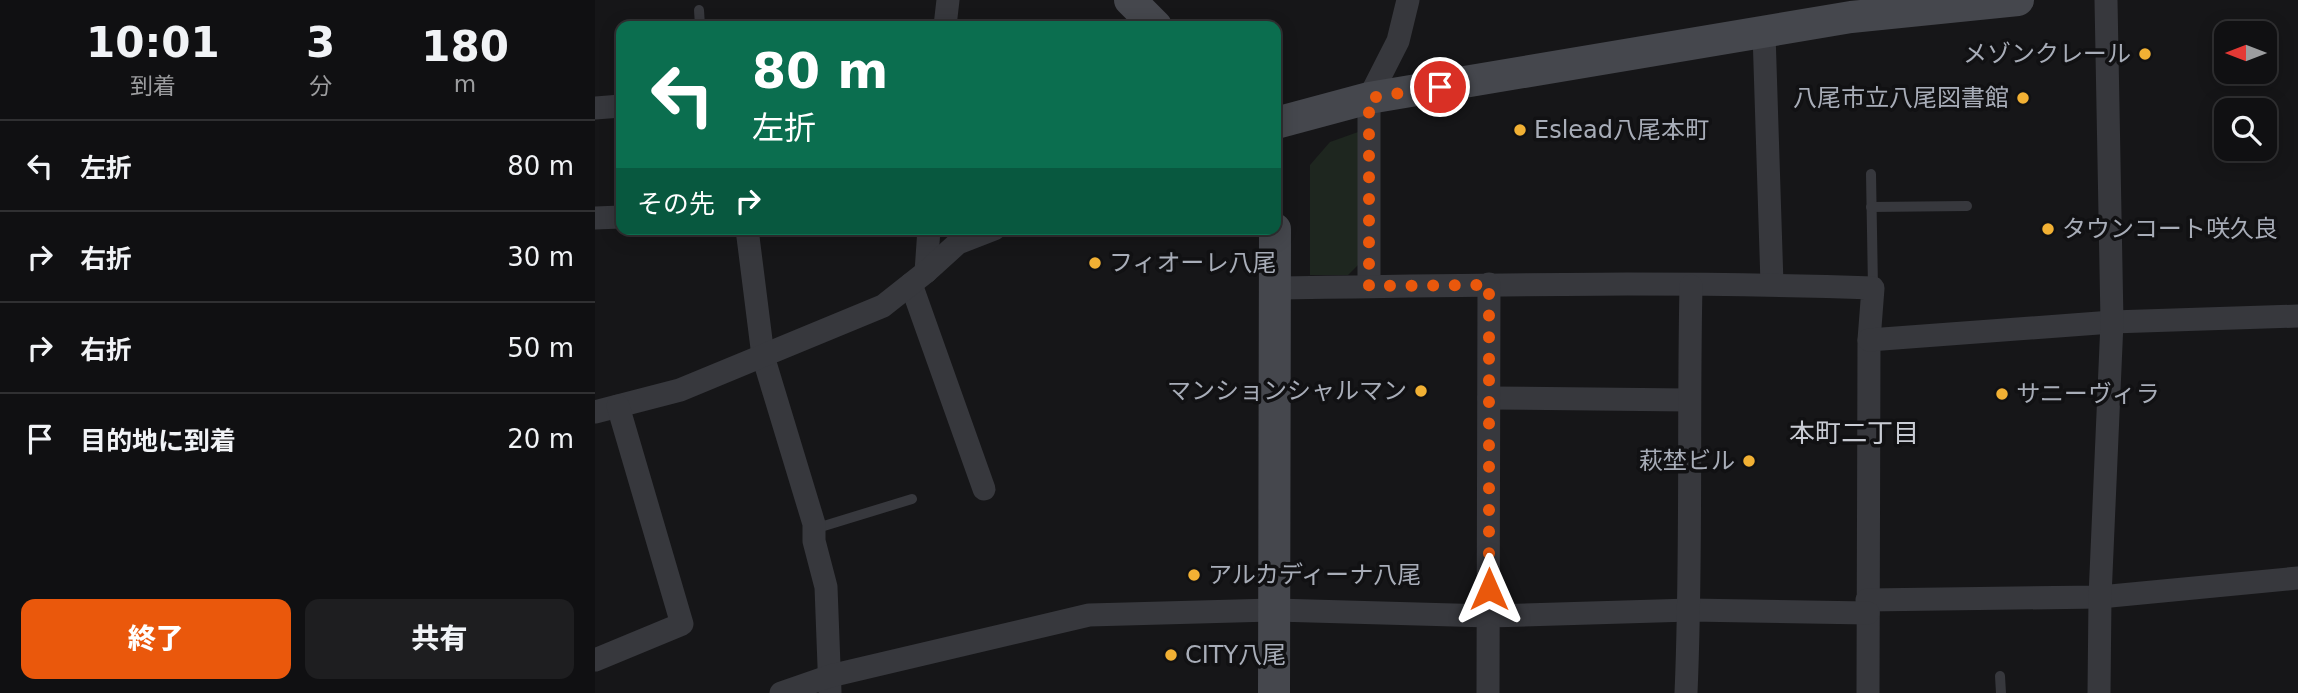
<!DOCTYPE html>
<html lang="ja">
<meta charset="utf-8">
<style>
:root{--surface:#101012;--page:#1e1e20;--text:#f1f3f6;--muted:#9c9d9f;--line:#303032;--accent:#ea580c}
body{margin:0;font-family:"DejaVu Sans","Noto Sans JP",sans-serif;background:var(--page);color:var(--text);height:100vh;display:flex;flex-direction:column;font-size:26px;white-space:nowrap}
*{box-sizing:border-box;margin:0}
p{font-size:23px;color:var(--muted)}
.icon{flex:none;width:38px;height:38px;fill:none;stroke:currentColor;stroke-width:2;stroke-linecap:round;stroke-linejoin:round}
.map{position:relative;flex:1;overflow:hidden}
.drawer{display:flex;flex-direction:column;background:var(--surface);width:595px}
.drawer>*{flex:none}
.top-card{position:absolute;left:21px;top:21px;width:665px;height:214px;border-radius:14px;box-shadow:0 4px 18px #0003,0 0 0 2px var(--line);background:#0b6e4f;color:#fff;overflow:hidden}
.needle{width:46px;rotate:270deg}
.fabs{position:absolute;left:1619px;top:21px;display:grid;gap:14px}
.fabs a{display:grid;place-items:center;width:63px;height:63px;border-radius:14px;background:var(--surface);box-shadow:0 4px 18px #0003,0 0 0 2px var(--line);font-size:35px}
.pin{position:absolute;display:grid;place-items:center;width:60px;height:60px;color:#fff;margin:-30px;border:4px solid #fff;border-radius:50%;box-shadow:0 2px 7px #0007}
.me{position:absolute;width:77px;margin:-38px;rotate:0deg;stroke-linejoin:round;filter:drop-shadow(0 0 5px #0008)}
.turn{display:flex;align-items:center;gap:24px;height:147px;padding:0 21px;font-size:32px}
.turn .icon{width:91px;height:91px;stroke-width:2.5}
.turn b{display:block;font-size:49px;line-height:60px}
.then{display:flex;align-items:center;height:66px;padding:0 21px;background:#0003;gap:14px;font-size:26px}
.eta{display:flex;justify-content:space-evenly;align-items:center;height:119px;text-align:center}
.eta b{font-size:42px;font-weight:800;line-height:49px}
.cta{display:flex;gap:14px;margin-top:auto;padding:14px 21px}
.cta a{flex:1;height:80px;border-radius:14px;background:var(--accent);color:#fff;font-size:28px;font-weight:800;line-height:80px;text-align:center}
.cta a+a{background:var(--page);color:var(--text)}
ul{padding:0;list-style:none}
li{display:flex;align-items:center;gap:21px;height:91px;padding:0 21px;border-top:2px solid var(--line)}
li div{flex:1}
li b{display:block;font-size:26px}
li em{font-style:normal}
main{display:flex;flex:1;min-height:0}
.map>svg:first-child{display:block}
</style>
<main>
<section class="drawer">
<div class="eta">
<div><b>10:01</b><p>到着</p></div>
<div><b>3</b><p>分</p></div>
<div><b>180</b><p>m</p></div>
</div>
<ul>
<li><svg class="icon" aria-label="left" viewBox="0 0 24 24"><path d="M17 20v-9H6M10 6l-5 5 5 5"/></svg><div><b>左折</b></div><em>80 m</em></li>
<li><svg class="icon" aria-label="right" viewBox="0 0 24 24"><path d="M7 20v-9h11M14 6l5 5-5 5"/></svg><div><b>右折</b></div><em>30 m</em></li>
<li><svg class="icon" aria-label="right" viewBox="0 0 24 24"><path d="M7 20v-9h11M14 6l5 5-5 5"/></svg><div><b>右折</b></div><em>50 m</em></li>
<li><svg class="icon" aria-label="arrive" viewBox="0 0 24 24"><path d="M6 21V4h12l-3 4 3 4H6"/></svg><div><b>目的地に到着</b></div><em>20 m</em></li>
</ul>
<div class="cta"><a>終了</a><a>共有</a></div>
</section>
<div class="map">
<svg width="1703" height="693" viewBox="0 0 1703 693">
<rect width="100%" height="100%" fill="#161618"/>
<polygon fill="#1e261f" points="763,132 763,265 753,275 715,275 715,165 735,142"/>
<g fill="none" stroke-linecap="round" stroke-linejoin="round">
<g stroke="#37383d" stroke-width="10">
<polyline points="104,10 105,26"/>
<polyline points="1276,174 1278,288"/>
<polyline points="1276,207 1372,206"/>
<polyline points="219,529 317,499"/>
<polyline points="1405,676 1406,693"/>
</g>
<g stroke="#37383d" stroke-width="23">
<polyline points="350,26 353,0"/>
<polyline points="1169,33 1177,284"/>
<polyline points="0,108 26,106"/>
<polyline points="0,218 26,217"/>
<polyline points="152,229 168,356 219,524 219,541 231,587 235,692"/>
<polyline points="331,272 334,229"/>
<polyline points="316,284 389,489"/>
<polyline points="774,286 774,98 803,41 813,0"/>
<path d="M681,288C880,285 1079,281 1278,288L1274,340L1273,693"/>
<polyline points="1274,340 1517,322 1703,316"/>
<polyline points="894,398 1093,400"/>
<polyline points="0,412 85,390 288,306 331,272 363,243 399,229"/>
<polyline points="1272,600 1505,597 1703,578"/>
<polyline points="0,660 87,624 23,406"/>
<polyline points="186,693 235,676 494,615 681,610 894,616 1095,610 1273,613"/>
<polyline points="893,693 894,284"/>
<path d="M1091,693C1097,557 1093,422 1096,286"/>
<polyline points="1504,693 1505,597 1517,322 1511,0"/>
</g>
<g stroke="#45474d" stroke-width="32">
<polyline points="535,0 561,26"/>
<polyline points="681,123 774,98 1256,17 1423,0"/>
<polyline points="679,693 680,229"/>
</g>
</g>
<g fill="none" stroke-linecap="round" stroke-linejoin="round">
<polyline stroke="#ea580c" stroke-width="12" stroke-dasharray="0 21.6" points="845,87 774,98 774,286 894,285 894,589"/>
</g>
<g fill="#f2b134" stroke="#111113" stroke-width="2.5">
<circle cx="1550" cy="54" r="7"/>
<circle cx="1428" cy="98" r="7"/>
<circle cx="925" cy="130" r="7"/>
<circle cx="1453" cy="229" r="7"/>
<circle cx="500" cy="263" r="7"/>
<circle cx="826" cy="391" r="7"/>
<circle cx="1407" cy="394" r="7"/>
<circle cx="1154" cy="461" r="7"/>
<circle cx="599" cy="575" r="7"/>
<circle cx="576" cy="655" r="7"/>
</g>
<g text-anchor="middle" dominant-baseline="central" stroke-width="7" stroke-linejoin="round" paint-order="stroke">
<g font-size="24" fill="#a8adb8" stroke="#111113" text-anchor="start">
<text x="1536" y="54" text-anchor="end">メゾンクレール</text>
<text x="1414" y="98" text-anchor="end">八尾市立八尾図書館</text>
<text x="939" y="130">Eslead八尾本町</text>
<text x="1467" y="229">タウンコート咲久良</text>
<text x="514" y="263">フィオーレ八尾</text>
<text x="812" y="391" text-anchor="end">マンションシャルマン</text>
<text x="1421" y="394">サニーヴィラ</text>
<text x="1140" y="461" text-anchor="end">萩埜ビル</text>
<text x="613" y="575">アルカディーナ八尾</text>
<text x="590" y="655">CITY八尾</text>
</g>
<g font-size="26" fill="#c9ccd4" stroke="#111113">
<text x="1259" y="433">本町二丁目</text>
</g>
</g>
</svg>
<div class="fabs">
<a><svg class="needle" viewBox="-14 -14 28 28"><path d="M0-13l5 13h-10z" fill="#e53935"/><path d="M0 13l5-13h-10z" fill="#9c9d9f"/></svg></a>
<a><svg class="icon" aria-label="search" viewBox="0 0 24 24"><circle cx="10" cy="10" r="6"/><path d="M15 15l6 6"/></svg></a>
</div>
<div class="pin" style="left:845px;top:87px;background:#d93025"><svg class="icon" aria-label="arrive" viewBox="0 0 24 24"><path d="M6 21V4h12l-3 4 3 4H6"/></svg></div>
<svg class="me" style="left:894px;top:589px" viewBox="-20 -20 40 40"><path d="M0-17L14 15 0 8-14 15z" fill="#ea580c" stroke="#fff" stroke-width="4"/></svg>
<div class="top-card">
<div class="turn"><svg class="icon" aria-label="left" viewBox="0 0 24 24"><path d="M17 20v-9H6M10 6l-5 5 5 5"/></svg><div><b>80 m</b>左折</div></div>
<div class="then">その先<svg class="icon" aria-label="right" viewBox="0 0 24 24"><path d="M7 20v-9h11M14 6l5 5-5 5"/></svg></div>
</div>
</div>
</main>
